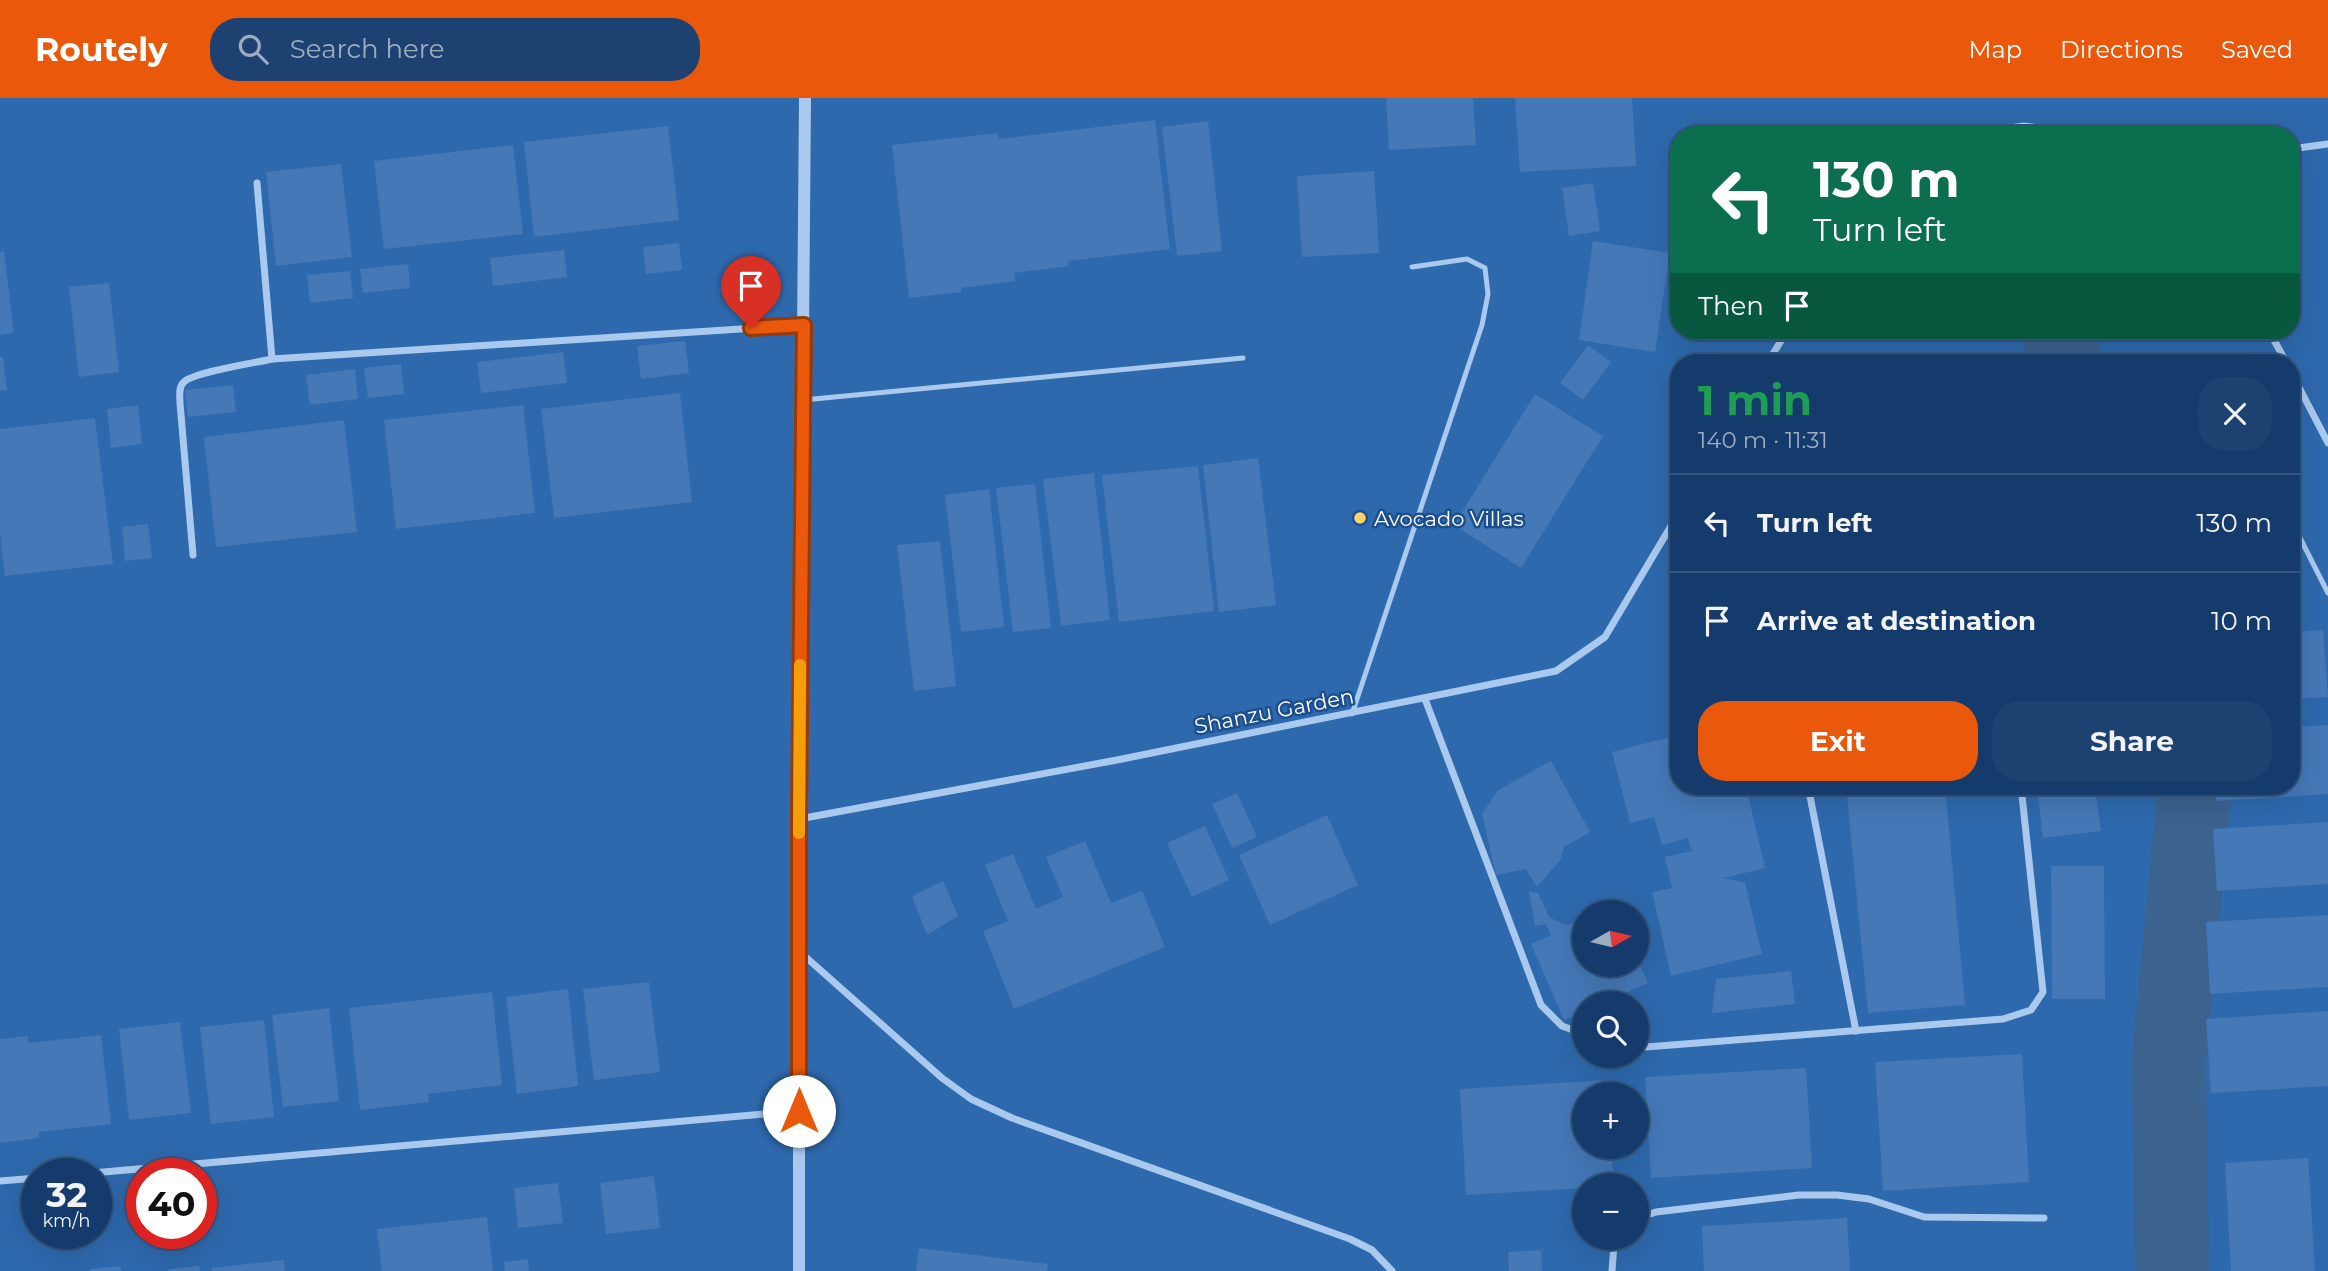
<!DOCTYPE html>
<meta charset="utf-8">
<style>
:root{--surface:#143b6b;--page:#1d4271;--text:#f1f3f6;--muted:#9dadc1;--line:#33557e;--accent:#ea580c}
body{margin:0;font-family:Montserrat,sans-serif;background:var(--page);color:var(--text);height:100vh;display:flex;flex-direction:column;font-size:26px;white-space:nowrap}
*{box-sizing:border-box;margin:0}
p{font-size:23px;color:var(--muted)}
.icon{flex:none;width:38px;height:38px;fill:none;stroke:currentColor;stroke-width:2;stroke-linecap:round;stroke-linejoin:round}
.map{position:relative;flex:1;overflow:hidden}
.details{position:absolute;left:1670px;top:256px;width:630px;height:441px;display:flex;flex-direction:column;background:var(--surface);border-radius:28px;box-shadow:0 7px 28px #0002,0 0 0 2px var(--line)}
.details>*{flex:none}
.guide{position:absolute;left:1670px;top:28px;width:630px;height:214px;border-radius:28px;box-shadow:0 7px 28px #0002,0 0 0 2px var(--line);background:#0b6e4f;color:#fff;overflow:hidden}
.needle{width:46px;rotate:82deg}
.buttons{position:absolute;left:1572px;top:802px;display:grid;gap:14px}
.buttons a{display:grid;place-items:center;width:77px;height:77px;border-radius:50%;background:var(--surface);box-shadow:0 7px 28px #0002,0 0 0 2px var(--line);font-size:35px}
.speed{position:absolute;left:21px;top:1060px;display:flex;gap:14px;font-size:35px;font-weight:700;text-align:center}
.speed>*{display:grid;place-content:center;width:91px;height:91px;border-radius:50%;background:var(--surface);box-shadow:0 7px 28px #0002,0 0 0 2px var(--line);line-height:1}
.speed small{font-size:18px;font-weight:400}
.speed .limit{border:10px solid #d22;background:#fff;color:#111}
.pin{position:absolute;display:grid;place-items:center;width:60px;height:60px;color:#fff;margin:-72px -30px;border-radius:50% 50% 50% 0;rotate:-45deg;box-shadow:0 0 7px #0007}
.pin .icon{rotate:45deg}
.me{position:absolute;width:77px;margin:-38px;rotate:0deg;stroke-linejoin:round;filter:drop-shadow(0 0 5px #0008)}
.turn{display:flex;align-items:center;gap:24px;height:147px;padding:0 28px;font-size:32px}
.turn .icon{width:91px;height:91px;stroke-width:2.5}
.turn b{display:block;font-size:49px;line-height:60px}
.then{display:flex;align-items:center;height:66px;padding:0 28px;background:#0003;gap:14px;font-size:26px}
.round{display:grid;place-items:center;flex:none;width:74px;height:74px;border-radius:28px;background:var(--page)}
.overview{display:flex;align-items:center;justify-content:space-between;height:119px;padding:0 28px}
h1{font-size:42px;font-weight:700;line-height:52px;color:#1e9e55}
.cta{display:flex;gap:14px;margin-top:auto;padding:14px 28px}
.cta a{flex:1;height:80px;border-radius:28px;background:var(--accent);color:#fff;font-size:28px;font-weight:700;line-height:80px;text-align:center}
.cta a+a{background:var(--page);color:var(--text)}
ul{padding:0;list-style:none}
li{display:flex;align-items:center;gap:21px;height:98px;padding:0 28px;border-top:2px solid var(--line)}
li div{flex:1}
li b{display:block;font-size:26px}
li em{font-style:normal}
header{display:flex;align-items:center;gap:42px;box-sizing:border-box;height:98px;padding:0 35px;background:var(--accent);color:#fff}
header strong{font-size:33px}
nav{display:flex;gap:38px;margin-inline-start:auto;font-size:24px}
.search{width:490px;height:63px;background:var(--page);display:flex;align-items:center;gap:18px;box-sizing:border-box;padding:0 24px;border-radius:28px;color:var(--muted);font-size:26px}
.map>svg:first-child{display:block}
</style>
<header>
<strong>Routely</strong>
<div class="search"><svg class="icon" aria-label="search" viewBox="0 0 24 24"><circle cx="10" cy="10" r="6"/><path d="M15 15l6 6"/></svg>Search here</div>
<nav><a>Map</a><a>Directions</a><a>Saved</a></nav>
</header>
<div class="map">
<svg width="2328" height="1173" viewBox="0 0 2328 1173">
<rect width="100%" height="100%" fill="#1b4f8f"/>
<path fill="#2e69ad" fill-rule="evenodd" d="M0,0H2328V1173H0ZM1678,37H2291V233H1678ZM1678,264H2291V688H1678ZM1584,814H1636V866H1584ZM1584,905H1636V957H1584ZM1584,996H1636V1048H1584ZM37,1076H96V1136H37ZM142,1076H201V1136H142ZM1584,1087H1636V1139H1584Z"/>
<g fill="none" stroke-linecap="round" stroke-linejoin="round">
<g stroke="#3c6290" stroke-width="74">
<polyline points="2059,233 2065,264"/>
<polyline points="2172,1173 2169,961 2195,688"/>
</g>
</g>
<g fill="#4478b7">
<polygon points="1386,0 1473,0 1476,47 1389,52"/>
<polygon points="1515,0 1632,0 1636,68 1520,74"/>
<polygon points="1155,22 1170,151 1068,163 1069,168 1014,175 1016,183 961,190 962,194 909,200 892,47 998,35 999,41"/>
<polygon points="1208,23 1222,153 1177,158 1162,29"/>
<polygon points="668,28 679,122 534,139 524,44"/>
<polygon points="513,47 523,136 384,151 374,63"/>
<polygon points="341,66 352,159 276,168 266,74"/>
<polygon points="1374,73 1379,155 1302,159 1297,78"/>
<polygon points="1593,85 1600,133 1569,138 1562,90"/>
<polygon points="1593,143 1670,155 1655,254 1579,242"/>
<polygon points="679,145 682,172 646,176 643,149"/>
<polygon points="564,152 567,179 493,188 490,160"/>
<polygon points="4,153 14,235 0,237 0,154"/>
<polygon points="408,166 410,190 363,195 360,171"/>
<polygon points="350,173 353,200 310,205 307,177"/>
<polygon points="109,185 119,274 79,279 69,189"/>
<polygon points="685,243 689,275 641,281 637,248"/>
<polygon points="1588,247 1611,264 1583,302 1560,285"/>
<polygon points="563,254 567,285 481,295 477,264"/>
<polygon points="0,259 3,259 7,292 0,293"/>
<polygon points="401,266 404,296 368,300 364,270"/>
<polygon points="355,271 358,301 310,307 306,277"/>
<polygon points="233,287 236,314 188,319 185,292"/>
<polygon points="680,295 692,404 554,420 541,311"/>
<polygon points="1535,296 1603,338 1521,470 1454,427"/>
<polygon points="138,307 142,346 111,350 107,311"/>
<polygon points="523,307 535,415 396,431 384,322"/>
<polygon points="95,320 113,466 5,478 0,433 0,331"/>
<polygon points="344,322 357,434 216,449 204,339"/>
<polygon points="1258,360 1276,507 1219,514 1203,367"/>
<polygon points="1198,368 1214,513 1119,524 1102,377"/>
<polygon points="1094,375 1110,522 1061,528 1043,381"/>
<polygon points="1035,386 1051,530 1013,534 996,390"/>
<polygon points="989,391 1004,529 961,534 945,397"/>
<polygon points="148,426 152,460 125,463 122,429"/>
<polygon points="940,443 956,588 914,593 897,447"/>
<polygon points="2323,532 2328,599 2291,601 2291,534"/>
<polygon points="2328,627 2328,696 2216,703 2215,688 2291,688 2291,629"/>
<polygon points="1678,637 1678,688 1711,688 1712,692 1728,688 1746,688 1765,770 1724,780 1745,785 1762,856 1671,878 1652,794 1672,790 1665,759 1692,753 1688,740 1662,747 1654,719 1630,725 1612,654"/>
<polygon points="1551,663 1590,734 1564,749 1561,761 1537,789 1526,771 1496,777 1482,716 1498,692"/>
<polygon points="1846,688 1945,688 1965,907 1868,915"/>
<polygon points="2037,688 2095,688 2101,733 2043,740"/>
<polygon points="1237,695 1257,739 1232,750 1212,706"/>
<polygon points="1327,717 1358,787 1270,827 1239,757"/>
<polygon points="2328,724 2328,786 2217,793 2213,731"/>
<polygon points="1205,728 1229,782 1192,799 1167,745"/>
<polygon points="1085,743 1111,805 1142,793 1165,849 1014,911 983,833 1008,823 985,767 1013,756 1036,811 1063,799 1046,759"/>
<polygon points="2051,768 2104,768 2105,901 2052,901"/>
<polygon points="943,783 958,818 927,837 912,798"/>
<polygon points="1529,793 1538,795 1549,819 1565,827 1584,825 1584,866 1636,866 1636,858 1648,885 1603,905 1584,905 1584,913 1564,922 1531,846 1551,837 1546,826 1535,828"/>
<polygon points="2328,817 2328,889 2210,896 2206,824"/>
<polygon points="1791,873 1795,906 1712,915 1716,881"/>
<polygon points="649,884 660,974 594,982 583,891"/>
<polygon points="568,891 578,988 517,996 506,899"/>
<polygon points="492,894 502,987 428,996 429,1004 360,1012 349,910"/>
<polygon points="329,910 339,1003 283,1009 272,917"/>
<polygon points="2328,913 2328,988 2211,995 2206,921"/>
<polygon points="264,922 274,1019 211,1026 200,929"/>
<polygon points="180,924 191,1015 129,1022 119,931"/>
<polygon points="101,937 111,1026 39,1034 39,1040 0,1045 0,941 28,938 29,945"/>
<polygon points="2022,956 2029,1084 1883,1093 1875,964"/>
<polygon points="1806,970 1812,1070 1651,1080 1645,979"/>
<polygon points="1607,982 1608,996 1584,996 1584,1048 1611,1048 1614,1087 1584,1087 1584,1090 1466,1097 1460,991"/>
<polygon points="2308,1060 2315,1173 2231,1173 2225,1065"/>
<polygon points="654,1078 660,1130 606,1136 600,1085"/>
<polygon points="558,1085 563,1125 518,1130 514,1090"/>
<polygon points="487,1119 493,1173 382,1173 377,1131"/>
<polygon points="1847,1120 1850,1173 1704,1173 1702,1128"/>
<polygon points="919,1150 1048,1166 1047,1173 916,1173"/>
<polygon points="1541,1152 1542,1173 1509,1173 1508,1154"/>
<polygon points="528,1161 529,1173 505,1173 504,1164"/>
<polygon points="284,1162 285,1173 212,1173 212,1170"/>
<polygon points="121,1168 121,1173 90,1173 90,1171"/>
<polygon points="199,1168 200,1173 169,1173 169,1171"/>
</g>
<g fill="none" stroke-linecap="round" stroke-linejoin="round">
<g stroke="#a9c9ee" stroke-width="5">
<polyline points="803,302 1243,260"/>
<polyline points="2291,422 2328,495"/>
<polyline points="1352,616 1482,227 1488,196 1485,170 1467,161 1412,169"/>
</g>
<g stroke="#a9c9ee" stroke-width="7">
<polyline points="1959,37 2024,28 2095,37"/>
<polyline points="2291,51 2328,46"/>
<polyline points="257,85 272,261"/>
<polyline points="2269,233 2286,264"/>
<polyline points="1768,264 1787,233"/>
<polyline points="2291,274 2328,345"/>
<path d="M193,457L180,305C180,298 178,289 184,284C194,274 255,265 272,261L804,227"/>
<polyline points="1425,601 1541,907 1562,928 1584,936"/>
<polyline points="1808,688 1856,933"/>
<polyline points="799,721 1117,662 1556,573 1605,539 1678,416"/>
<polyline points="800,854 942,980 971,1001 1012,1020 1350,1141 1372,1152 1392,1173"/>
<polyline points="1636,948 1646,949 2003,921 2031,912 2043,894 2021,688"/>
<polyline points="81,1076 798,1013"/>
<polyline points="0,1083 37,1080"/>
<polyline points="1636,1121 1656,1114 1799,1097 1837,1097 1869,1101 1924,1119 2044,1120"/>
<polyline points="1612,1173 1614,1146 1618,1139"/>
</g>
<polyline stroke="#a9c9ee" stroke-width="12" points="799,1173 799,721 805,0"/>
</g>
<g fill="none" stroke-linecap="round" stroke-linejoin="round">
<g stroke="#983908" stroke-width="18">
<polyline id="route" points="751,230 804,227 799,721 799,1013"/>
</g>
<use href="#route" stroke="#ea580c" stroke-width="12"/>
<polyline stroke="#f59e0b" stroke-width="12" points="799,735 800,567"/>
</g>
<circle fill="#ffd166" stroke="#1b4f8f" stroke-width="2.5" cx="1360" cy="420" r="7"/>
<g text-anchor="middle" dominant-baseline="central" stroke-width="5" stroke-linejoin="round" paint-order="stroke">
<g font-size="21" fill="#fff" stroke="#1b4f8f" text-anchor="start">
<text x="1374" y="420">Avocado Villas</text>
</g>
<g font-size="21" fill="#fff" stroke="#1b4f8f">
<text transform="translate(1274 613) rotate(-11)">Shanzu Garden</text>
</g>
</g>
</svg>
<div class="buttons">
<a><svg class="needle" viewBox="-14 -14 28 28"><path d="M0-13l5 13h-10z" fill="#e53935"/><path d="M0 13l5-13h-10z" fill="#9dadc1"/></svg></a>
<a><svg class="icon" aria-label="search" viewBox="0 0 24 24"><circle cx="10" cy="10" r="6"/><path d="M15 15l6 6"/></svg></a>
<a>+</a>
<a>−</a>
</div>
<div class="speed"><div>32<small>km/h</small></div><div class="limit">40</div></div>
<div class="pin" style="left:751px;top:230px;background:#d93025"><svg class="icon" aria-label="arrive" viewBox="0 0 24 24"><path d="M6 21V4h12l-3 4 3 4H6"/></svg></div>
<svg class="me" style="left:799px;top:1013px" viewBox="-20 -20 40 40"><circle r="19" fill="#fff"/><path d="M0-13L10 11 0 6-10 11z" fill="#ea580c"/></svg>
<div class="guide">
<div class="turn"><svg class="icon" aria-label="left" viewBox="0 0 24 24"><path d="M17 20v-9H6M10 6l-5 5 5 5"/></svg><div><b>130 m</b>Turn left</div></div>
<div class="then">Then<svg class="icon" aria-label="arrive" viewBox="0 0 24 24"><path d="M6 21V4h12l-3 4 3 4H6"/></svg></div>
</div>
<section class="details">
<div class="overview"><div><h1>1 min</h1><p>140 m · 11:31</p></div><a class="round"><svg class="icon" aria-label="close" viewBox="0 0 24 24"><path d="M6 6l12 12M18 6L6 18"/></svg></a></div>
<ul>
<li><svg class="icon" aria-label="left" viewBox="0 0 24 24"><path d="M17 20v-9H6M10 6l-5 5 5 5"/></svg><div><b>Turn left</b></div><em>130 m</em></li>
<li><svg class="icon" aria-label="arrive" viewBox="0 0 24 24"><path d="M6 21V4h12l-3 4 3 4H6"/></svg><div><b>Arrive at destination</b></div><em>10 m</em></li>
</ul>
<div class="cta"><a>Exit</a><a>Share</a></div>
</section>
</div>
